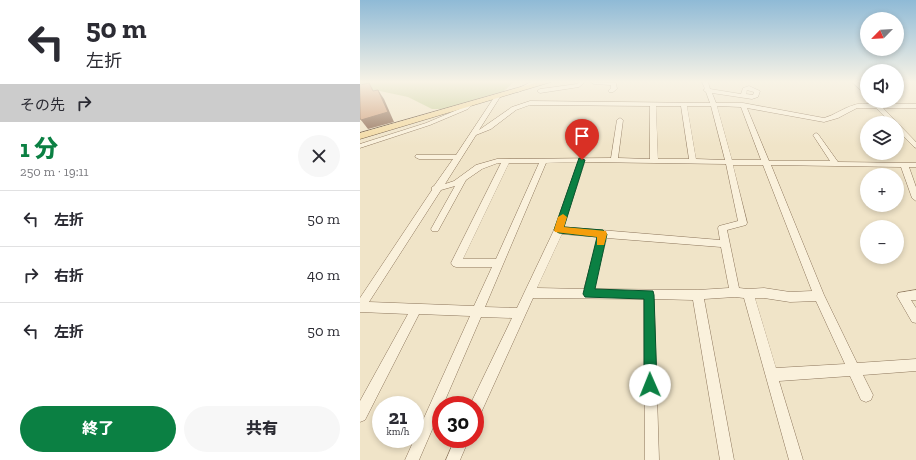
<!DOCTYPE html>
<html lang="ja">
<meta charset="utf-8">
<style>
:root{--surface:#fff;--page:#f7f7f7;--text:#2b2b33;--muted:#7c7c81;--line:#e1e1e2;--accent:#0b8043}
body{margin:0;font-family:"Zilla Slab","Noto Sans JP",serif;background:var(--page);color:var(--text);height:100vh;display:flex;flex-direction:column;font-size:15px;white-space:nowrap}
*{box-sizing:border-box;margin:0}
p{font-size:13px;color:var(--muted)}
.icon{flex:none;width:22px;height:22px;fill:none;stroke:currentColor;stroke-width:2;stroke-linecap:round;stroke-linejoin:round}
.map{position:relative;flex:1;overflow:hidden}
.details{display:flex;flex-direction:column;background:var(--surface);width:360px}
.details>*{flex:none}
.banner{background:#fff;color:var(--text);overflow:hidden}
.needle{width:26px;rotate:246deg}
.fabs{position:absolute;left:500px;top:12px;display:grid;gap:8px}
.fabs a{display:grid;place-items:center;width:44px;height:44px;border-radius:50%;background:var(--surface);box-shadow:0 2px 6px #0003;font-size:20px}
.speed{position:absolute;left:12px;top:396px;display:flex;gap:8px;font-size:20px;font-weight:700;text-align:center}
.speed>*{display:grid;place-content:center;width:52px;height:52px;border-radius:50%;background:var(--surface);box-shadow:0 2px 6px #0003;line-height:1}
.speed small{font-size:10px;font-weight:400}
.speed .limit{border:6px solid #d22;background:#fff;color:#111}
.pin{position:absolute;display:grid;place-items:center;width:34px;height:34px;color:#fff;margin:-41px -17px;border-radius:50% 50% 50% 0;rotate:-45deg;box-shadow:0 0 4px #0007}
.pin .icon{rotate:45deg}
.me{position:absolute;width:44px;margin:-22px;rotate:359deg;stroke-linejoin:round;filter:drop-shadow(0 0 3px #0008)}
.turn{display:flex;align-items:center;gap:14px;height:84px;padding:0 20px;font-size:18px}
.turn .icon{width:52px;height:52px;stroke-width:2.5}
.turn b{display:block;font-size:28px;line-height:34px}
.then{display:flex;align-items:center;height:38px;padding:0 20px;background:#0003;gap:8px;font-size:15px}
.round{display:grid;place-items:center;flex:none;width:42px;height:42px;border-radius:21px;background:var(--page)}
.summary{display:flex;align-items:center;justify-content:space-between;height:68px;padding:0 20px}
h1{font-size:24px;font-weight:800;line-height:30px;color:var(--accent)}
.primary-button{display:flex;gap:8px;margin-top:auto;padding:8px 20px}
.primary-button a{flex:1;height:46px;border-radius:24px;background:var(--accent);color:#fff;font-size:16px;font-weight:800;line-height:46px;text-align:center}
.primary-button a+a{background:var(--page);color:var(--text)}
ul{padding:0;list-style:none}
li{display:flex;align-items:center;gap:12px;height:56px;padding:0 20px;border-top:1px solid var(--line)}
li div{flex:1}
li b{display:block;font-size:15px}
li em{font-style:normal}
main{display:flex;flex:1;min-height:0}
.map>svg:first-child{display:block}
</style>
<main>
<section class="details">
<div class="banner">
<div class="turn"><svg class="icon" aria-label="left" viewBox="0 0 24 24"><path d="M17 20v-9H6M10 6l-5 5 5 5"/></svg><div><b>50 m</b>左折</div></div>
<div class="then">その先<svg class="icon" aria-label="right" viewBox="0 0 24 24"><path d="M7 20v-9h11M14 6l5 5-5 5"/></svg></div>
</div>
<div class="summary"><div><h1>1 分</h1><p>250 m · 19:11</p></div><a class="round"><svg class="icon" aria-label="close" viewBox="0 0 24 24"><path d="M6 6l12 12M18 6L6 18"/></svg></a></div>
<ul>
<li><svg class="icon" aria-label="left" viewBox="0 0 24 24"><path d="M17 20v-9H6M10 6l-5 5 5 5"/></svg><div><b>左折</b></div><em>50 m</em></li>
<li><svg class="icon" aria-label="right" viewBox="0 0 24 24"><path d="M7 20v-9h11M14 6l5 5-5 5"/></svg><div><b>右折</b></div><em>40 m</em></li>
<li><svg class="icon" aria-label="left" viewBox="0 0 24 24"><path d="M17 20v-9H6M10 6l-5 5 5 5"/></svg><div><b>左折</b></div><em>50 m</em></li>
</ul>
<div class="primary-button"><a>終了</a><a>共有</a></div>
</section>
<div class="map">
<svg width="556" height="460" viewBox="0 0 556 460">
<rect width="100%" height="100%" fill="#f0e4c8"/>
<polygon fill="#c9cf9b" points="0,82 154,82 144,91 83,109 72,109 48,97 15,90 0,95"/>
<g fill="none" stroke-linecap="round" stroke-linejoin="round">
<g stroke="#8d765c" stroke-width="1">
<g id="street">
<polygon points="171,82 178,82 158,92 153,91"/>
<polygon points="219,82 225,82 219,87 180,93 177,91 180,89 217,84"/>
<polygon points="231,82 256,83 257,89 253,92 249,92 248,91 251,88 251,85 234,84"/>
<path d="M342,82H348L350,89L381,94L383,88L389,86L400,91L398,97L392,99L352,93L356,103H383L464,118C475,115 483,108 494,105C502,102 509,106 516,102L520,104H556V108H523L556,142V148L554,147L537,130V123H531L516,108H497L478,118L464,122L387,108L409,161H470L453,135L456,133L458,134L478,162L556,163V167H549L556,187V201L552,198L541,167L411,165L464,295L497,363L556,359V371L503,375L513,395L511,400L506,402L501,400L490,376L419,381L443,460H429L384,298L375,297L344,299L374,460H360L333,300L294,299L299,460H285L284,299L173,298L120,415L115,417V405H110L152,318L121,317L83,405H81V409L59,460H45L110,316L59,314L5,420L0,422V401L48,314L0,312V298L72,190V187L74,186L93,159H59L55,157L56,155H96L135,96L140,97L119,130L152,107L170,101L350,103L346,92L343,90L345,89ZM387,90L394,92L393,95L386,94ZM170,105L290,106V159L258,158L263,120L260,118L257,120L251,158L137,159L116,165L94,181L85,184L116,135L131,129L156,110ZM296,106H321L329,159H298ZM327,106H351L365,160L336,159ZM357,106L381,107L401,160H372ZM218,162L194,230L157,308L125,307L186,163ZM225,162L366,164L378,221L359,226L358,228L360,240L204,227ZM138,163H141L91,263L93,266L96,267H132L114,306L9,302L81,190L95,186L71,229L72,231H78L106,180L122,169ZM149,163H179L136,259H103ZM373,165H403L452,291L430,292L404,288L388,289L379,288L367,230L386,225L387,223ZM202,234L238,237L224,289L177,288ZM247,238L361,247L369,288L338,290L234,289ZM395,298H404L430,302L456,301L485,364L416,368Z"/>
<polygon points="492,82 498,82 507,91 507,96"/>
<polygon points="107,104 112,105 108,109 70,125 0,148 0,144 66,123 104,107"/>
<polygon points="556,290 556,300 551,300 556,308 556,323 552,322 537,296 538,293"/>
<polygon points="95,439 109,439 100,460 86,460"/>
</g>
</g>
<g stroke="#5b4430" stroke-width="1">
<polygon id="primary" points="178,82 191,82 0,139 0,133"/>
</g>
<use href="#street" fill="#faf1dc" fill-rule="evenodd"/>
<use href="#primary" fill="#f3d9a0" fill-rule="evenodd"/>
</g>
<polygon fill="#916f58" points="18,90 24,99 34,122 8,129 1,120"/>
<polygon fill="#cf9f7d" stroke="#916f58" points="9,83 13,91 18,90 28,112 1,120 0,118 0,85"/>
<linearGradient id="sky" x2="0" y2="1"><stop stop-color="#8fbad6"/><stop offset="0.56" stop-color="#f8f3e6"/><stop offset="1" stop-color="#f8f3e6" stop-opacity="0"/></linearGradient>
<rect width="556" height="146" fill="url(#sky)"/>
<polygon fill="#0b8043" stroke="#07532c" points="219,158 225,160 204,227 243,230 247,234 235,289 293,291 294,295 297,385 295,389 290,391 286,389 284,385 284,299 225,297 223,294 237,237 199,233 194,230"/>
<polygon fill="#f59e0b" points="203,214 207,217 204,227 246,231 247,234 244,245 237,245 237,237 195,232 194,230 198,217"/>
</svg>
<div class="fabs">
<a><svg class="needle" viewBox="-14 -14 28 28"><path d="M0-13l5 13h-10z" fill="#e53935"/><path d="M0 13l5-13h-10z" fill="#7c7c81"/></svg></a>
<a><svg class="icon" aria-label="sound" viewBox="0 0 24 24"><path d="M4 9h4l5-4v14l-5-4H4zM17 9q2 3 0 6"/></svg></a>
<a><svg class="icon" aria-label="layers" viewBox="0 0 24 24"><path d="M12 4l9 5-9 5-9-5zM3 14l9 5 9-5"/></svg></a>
<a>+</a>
<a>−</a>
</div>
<div class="speed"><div>21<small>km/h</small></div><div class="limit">30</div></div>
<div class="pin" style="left:222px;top:160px;background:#d93025"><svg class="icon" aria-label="arrive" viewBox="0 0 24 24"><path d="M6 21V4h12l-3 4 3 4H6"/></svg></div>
<svg class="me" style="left:290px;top:385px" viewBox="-20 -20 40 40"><circle r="19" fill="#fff"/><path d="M0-13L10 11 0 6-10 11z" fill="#0b8043"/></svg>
</div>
</main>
